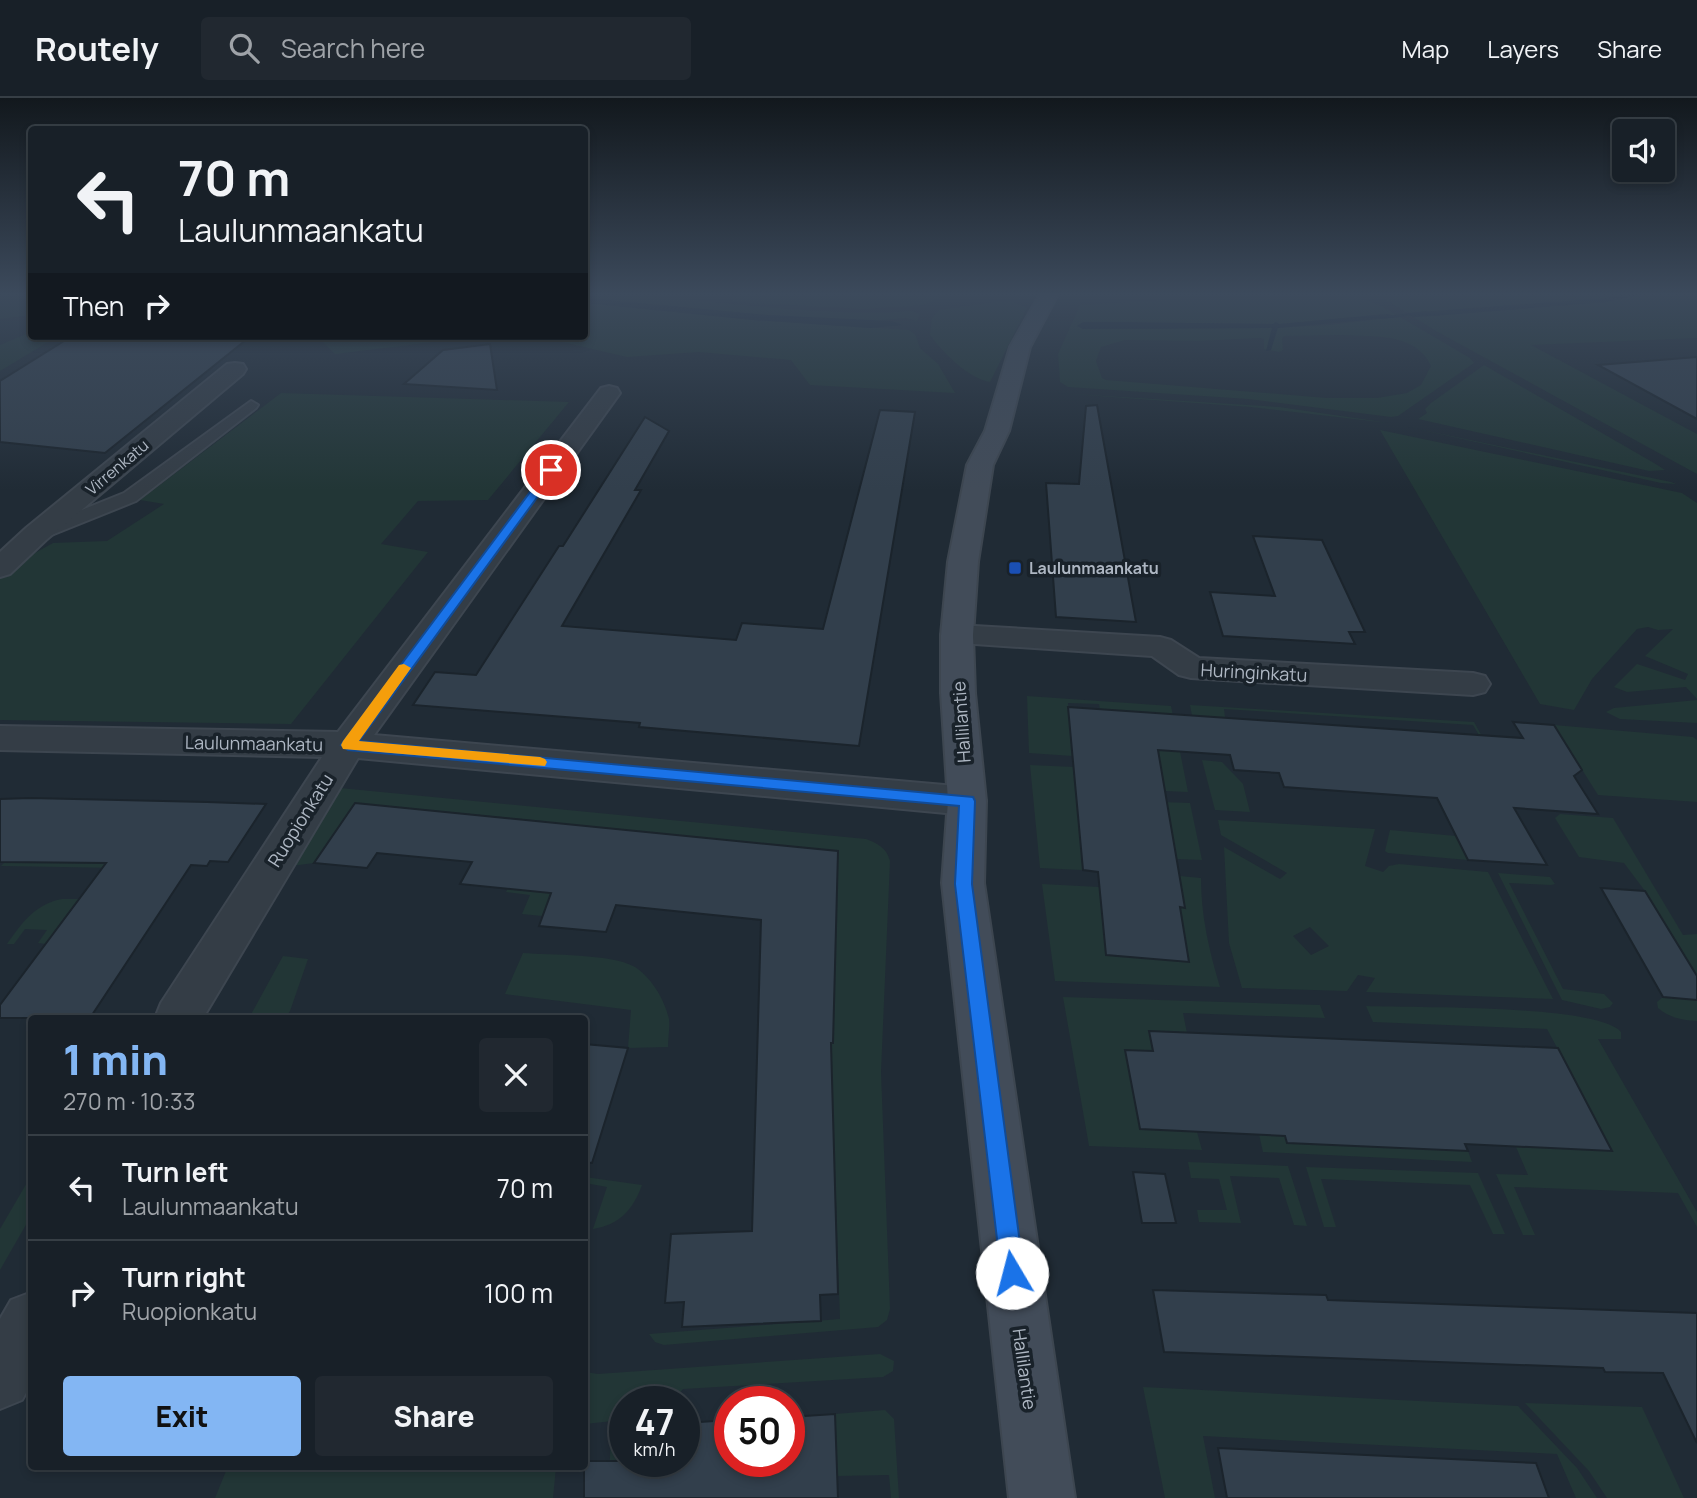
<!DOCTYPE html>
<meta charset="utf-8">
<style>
:root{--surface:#182028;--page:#212830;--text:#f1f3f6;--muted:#9fa3a8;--line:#363e45;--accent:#83b6f3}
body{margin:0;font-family:Manrope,sans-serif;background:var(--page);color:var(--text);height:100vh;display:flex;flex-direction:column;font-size:26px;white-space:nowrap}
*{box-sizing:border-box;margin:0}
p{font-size:23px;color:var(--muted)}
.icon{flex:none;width:38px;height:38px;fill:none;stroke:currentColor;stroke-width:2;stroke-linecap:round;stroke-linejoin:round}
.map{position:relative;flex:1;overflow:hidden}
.drawer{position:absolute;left:28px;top:917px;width:560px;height:455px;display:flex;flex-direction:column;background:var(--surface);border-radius:7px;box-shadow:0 4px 10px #0003,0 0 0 2px var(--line)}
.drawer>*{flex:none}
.top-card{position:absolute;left:28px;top:28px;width:560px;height:214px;border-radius:7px;box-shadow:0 4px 10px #0003,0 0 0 2px var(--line);background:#182028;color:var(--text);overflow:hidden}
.tools{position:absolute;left:1612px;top:21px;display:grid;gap:14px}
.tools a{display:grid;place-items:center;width:63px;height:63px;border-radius:7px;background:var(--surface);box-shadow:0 4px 10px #0003,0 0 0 2px var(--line);font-size:35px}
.speed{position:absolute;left:609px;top:1288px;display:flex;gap:14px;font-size:35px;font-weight:700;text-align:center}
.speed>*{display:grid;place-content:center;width:91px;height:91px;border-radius:50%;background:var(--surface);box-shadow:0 4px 10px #0003,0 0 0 2px var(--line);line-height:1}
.speed small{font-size:18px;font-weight:400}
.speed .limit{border:10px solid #d22;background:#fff;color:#111}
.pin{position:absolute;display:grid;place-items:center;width:60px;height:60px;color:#fff;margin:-30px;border:4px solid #fff;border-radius:50%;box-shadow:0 2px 7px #0007}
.me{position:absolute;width:77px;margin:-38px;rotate:352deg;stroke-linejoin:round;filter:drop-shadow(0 0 5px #0008)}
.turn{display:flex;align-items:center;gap:24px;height:147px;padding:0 35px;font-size:32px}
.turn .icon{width:91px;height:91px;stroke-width:2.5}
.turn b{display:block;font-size:49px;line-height:60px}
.then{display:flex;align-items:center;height:66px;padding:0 35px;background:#0003;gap:14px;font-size:26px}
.round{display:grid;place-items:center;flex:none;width:74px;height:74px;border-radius:7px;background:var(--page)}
.overview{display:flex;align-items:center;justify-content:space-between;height:119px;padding:0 35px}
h1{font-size:42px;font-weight:800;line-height:52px;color:var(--accent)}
.primary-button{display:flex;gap:14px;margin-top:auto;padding:14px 35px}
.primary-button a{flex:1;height:80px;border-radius:7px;background:var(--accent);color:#111;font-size:28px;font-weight:800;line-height:80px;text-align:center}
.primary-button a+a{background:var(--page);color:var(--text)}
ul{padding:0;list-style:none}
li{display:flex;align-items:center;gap:21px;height:105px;padding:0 35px;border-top:2px solid var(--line)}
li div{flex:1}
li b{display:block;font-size:26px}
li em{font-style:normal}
header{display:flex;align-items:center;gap:42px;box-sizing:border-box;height:98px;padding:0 35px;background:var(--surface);border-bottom:2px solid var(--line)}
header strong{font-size:33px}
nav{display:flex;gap:38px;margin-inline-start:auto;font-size:24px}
.search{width:490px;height:63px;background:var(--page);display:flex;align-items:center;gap:18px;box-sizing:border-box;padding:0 24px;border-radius:7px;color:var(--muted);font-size:26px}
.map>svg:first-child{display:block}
</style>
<header>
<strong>Routely</strong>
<div class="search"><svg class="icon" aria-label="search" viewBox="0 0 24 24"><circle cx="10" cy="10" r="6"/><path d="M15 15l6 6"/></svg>Search here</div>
<nav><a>Map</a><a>Layers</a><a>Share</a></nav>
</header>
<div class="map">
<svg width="1697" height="1400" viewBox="0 0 1697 1400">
<rect width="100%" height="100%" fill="#202b35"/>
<g fill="#223636" fill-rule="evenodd">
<polygon points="0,196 31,196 31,217 0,221"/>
<path d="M584,196C694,196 802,221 912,213L920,216L917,223L906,220L871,223L767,217L585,200Z"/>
<polygon points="733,196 946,196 924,207 864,211 732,204"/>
<polygon points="1447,196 1626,196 1608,200 1408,216 1413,219 1443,217 1606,204 1643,196 1697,196 1697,240 1531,247 1697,336 1697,376 1436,233 1383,200"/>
<path d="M1357,199L1383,209L1470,260L1474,265L1398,318L1391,319L1248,301L1068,289L1060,284L1058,256L1080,207L1165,202ZM1387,216L1397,219L1329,227L1268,230L1083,231L1102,224L1280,226ZM1341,237C1372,239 1416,234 1431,268L1421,287L1407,295L1377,300H1327L1106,282L1102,280L1096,263L1101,249L1125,242L1198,243L1260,240L1264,241V251L1279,254L1283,252L1282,241L1284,238Z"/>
<path d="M1009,202L1027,210L990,284C969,281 942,254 930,237L932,220L939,212Z"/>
<polygon points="585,205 753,222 909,232 915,236 920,250 938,266 955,295 810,287 791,262 699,254 627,259 536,238 584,238"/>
<polygon points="31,234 32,238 58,238 0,273 0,247"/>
<polygon points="317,238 484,238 335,256"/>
<polygon points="1484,267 1654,365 1665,372 1649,373 1418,321 1427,315 1425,311 1431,305"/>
<polygon points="281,295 569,304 488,402 418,403 381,446 428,454 291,626 0,622 0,480 17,465 53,445 107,443 164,406 140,402"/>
<polygon points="1057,295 1279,309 1389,325 1251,309"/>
<polygon points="1408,329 1671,384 1676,386 1661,385"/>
<polygon points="1380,332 1682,395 1697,405 1697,601 1686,589 1627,594 1614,589 1637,566 1685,582 1688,576 1645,558 1673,531 1658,532 1648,529 1637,531 1592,581 1574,612 1540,606"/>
<polygon points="1027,598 1171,608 1188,694 1165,693 1157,649 1100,612 1099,606 1068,605 1072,658 1029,655"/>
<polygon points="1697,602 1697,625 1620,621 1606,614 1614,610"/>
<polygon points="1190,607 1474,624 1519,705 1473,627 1224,611 1225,620 1192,618"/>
<polygon points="1554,627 1693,639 1697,642 1697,704 1598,697"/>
<polygon points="1202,662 1222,664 1243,686 1250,714 1215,712"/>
<polygon points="1030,667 1074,669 1083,772 1040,770"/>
<path d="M340,690L866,741C878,746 886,749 890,763L881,974L890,1211L887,1222L878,1229L664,1247L655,1244L649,1236L840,1221L831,955L838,753L581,728L542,818L522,816L530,797L506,794L543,723L355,705L314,765L283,769L331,694Z"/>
<polygon points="1162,704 1190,705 1202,762 1177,761 1176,755 1171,755"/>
<polygon points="1560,716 1613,720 1683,837 1697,836 1697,878 1645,793 1624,765 1579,759 1555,720"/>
<path d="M1218,722L1375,731L1365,768L1383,774L1389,768L1399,766L1488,774L1553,901L1366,894L1375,880L1358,877L1347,893L1242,890L1229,845L1224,749L1280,781L1287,775L1221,737ZM1310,829L1329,848L1311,857L1293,838Z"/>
<polygon points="1390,732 1456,738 1468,762 1388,755 1385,753"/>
<polygon points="31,760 123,765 120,770 1,768 5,764 26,765"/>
<polygon points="1498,775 1550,779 1555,786 1551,787 1509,785 1563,891 1604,896 1613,905 1610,909 1601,911 1562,902"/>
<path d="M1180,778L1201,780C1201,818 1209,852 1220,889L1055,883L1042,786L1099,789L1106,857L1189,864L1180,809H1185Z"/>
<path d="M62,801H86L46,846L38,845L47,832L25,831L14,846H7C22,825 35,806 62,801Z"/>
<path d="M523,855C550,857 611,856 633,868C650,877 665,902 669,921C670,930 668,940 668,949L628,950L631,912L505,896Z"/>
<polygon points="283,858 308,861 290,913 285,920 249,920"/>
<polygon points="1063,899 1320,907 1325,920 1183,915 1187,935 1149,933 1153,953 1125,953 1140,1031 1197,1034 1202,1052 1089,1048"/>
<path d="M1663,899L1697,902V923C1681,922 1670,920 1658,910L1657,904Z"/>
<path d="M1366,908C1410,910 1598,906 1621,934V941H1598L1697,1114V1129L1678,1095L1514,1089L1535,1137H1523L1496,1076L1528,1077L1516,1049L1612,1052L1547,931L1373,924Z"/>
<polygon points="1259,1036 1285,1038 1288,1045 1468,1053 1472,1064 1263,1054"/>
<polygon points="1188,1064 1288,1068 1307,1128 1294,1127 1279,1080 1230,1078 1241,1125 1199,1124 1197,1112 1227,1112 1219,1081 1191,1080"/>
<polygon points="1306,1069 1478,1075 1505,1136 1493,1136 1470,1087 1321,1081 1336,1129 1324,1129"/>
<path d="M584,1079H585L642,1087C633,1112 619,1127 593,1131L607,1089L585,1085Z"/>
<polygon points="28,1083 31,1083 31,1118 0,1172 0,1131"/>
<polygon points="880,1256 894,1263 893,1273 883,1279 683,1291 672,1304 625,1304 625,1359 609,1377 612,1323 585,1326 585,1274 598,1276"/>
<polygon points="1143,1289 1518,1308 1577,1370 1597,1400 1576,1400 1557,1356 1203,1338 1215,1400 1165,1400"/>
<polygon points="1525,1305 1642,1309 1684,1400 1607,1400 1589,1373"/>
<polygon points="885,1312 894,1321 899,1400 891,1400 889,1377 837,1378 835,1316"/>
<polygon points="228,1368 556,1368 556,1369 553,1400 215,1400"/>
</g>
<g fill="#152332">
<polygon points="1626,196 1643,196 1606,204 1432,218 1413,219 1407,215 1608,200"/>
<polygon points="584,200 767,217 891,223 902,227 870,230 753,222 587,205 585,205"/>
<polygon points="1387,216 1399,219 1278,230 1083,231 1077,228 1083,224 1102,224 1280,226"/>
</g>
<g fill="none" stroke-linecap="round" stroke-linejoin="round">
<g fill="#152332" fill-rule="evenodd">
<polygon points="1426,213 1428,216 1381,221 1378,219"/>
<polygon points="1276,224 1279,226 1271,252 1266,253 1273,226"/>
</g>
</g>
<g fill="#323f4c" stroke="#1b242c" stroke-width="2">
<polygon points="72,238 251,238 105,355 0,344 0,283"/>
<polygon points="490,246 497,292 404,286 443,252"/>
<polygon points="1697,259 1697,321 1598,267"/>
<polygon points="1097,307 1132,502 1136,524 1056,519 1046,385 1079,386 1086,308"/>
<polygon points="880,312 915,314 859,648 639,629 640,625 413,607 435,574 476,577 559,448 563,448 645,319 669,333 635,392 641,392 562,528 736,542 742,525 823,531"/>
<polygon points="1253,438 1322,442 1365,534 1349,534 1355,546 1223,538 1210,494 1275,498"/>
<polygon points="1068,609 1523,640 1513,624 1554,627 1582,672 1574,678 1598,716 1514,710 1547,767 1468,762 1437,700 1284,689 1279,675 1234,672 1230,657 1158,652 1185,810 1180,809 1189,864 1106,857 1098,774 1083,772"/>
<polygon points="30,700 207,704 266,706 228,764 210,763 207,768 191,767 90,920 0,920 0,907 106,765 0,764 0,701"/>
<polygon points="355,705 838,753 833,945 831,945 838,1196 820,1197 821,1223 682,1229 684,1204 665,1205 671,1136 752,1133 761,822 616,807 606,834 539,828 551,795 460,786 472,764 377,755 367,770 314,765"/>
<polygon points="1601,790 1645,793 1697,878 1697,902 1663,899"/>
<polygon points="1149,933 1558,950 1612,1053 1465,1046 1468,1053 1287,1045 1285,1038 1140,1031 1125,952 1153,953"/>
<polygon points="584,946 628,950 592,1065 584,1064"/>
<polygon points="1133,1074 1165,1076 1176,1125 1142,1125"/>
<polygon points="1153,1192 1326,1197 1328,1202 1697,1215 1697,1345 1663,1275 1605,1274 1603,1270 1164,1254"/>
<polygon points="835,1316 838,1400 584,1400 584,1363 684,1363 684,1325 730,1322 730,1363 789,1363 789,1319"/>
<polygon points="1218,1350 1536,1365 1549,1400 1227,1400"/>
</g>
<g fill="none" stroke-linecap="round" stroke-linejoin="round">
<g stroke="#3d4650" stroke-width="4">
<polygon id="lane" points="251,303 258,307 256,310 136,403 44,440 38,441 29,436 32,432 124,395"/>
</g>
<g stroke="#3d4650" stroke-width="4">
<g id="street">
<polygon points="235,265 243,266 246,271 243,276 46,442 10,476 0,479 0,454 26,430 227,266"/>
<polygon points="609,288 617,290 620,295 374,637 967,689 981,693 986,703 981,713 967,717 358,660 203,920 155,920 161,905 322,659 0,652 0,628 338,634 601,290"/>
<polygon points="957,527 1160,539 1171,542 1199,560 1473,575 1485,578 1490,586 1485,594 1473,597 1191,580 1179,577 1152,558 946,544 941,537 946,530"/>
<polygon points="32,1194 32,1284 22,1302 0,1311 0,1221 11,1202"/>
</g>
</g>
<g stroke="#3d4650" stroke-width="4">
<polygon id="secondary" points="1040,196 1058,196 1030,249 1009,333 993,367 978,464 973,537 975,595 986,703 984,785 1075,1400 1009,1400 942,785 948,703 941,595 941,537 948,464 967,367 985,333 1010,249"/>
</g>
<use href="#lane" fill="#343d46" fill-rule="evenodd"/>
<use href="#street" fill="#343d46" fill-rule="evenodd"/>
<use href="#secondary" fill="#424c59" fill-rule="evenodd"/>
</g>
<linearGradient id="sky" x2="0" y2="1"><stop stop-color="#12181d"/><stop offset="0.5" stop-color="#3c4a5c"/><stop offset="1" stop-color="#3c4a5c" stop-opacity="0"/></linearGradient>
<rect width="1697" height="392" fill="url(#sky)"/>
<polygon fill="#1a73e8" stroke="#114b97" stroke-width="2" points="551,369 555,370 555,375 359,643 973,699 975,703 972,786 1024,1175 1021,1183 1012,1187 1004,1183 1001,1175 955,786 959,708 348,652 341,647 548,370"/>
<polygon fill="#f59e0b" points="404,566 411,570 359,643 540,659 545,661 547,664 545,668 343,651 341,647 343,643 399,567"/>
<rect fill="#1a4fb4" stroke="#19222a" stroke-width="2.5" x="1008" y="463" width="14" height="14" rx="3.5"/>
<g text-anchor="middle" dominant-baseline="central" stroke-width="7" stroke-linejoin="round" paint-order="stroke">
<g font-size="16" fill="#aeb7c3" stroke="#19222a">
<text transform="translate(117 369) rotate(-40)">Virrenkatu</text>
</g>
<g font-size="16" font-weight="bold" fill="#aeb7c3" stroke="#19222a" text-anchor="start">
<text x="1029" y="470">Laulunmaankatu</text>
</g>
<g font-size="18" fill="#aeb7c3" stroke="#19222a">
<text transform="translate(1254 574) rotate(3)">Huringinkatu</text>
<text transform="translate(961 624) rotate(-94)">Hallilantie</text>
<text transform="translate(254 645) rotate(1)">Laulunmaankatu</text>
<text transform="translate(300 722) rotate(-58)">Ruopionkatu</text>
<text transform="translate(1025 1271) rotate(82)">Hallilantie</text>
</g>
</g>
</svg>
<div class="tools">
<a><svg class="icon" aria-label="sound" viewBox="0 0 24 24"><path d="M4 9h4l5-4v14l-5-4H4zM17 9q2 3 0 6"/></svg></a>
</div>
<div class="speed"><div>47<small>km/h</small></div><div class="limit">50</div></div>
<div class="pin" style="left:551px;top:372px;background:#d93025"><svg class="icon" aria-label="arrive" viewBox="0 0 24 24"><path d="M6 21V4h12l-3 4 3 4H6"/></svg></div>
<svg class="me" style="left:1012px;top:1175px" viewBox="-20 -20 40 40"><circle r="19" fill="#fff"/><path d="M0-13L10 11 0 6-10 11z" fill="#1a73e8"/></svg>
<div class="top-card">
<div class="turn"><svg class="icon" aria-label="left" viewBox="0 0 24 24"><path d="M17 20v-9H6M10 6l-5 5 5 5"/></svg><div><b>70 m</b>Laulunmaankatu</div></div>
<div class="then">Then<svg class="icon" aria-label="right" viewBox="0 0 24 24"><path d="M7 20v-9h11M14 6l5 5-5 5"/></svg></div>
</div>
<section class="drawer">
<div class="overview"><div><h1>1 min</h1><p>270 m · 10:33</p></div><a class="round"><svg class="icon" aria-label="close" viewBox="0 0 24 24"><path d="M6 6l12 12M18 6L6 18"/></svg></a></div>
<ul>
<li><svg class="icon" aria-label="left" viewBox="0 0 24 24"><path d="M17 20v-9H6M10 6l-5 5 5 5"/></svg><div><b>Turn left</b><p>Laulunmaankatu</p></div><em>70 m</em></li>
<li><svg class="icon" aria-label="right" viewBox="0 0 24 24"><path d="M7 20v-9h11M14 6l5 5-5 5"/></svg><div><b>Turn right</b><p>Ruopionkatu</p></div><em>100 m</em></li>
</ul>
<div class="primary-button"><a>Exit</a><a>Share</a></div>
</section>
</div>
